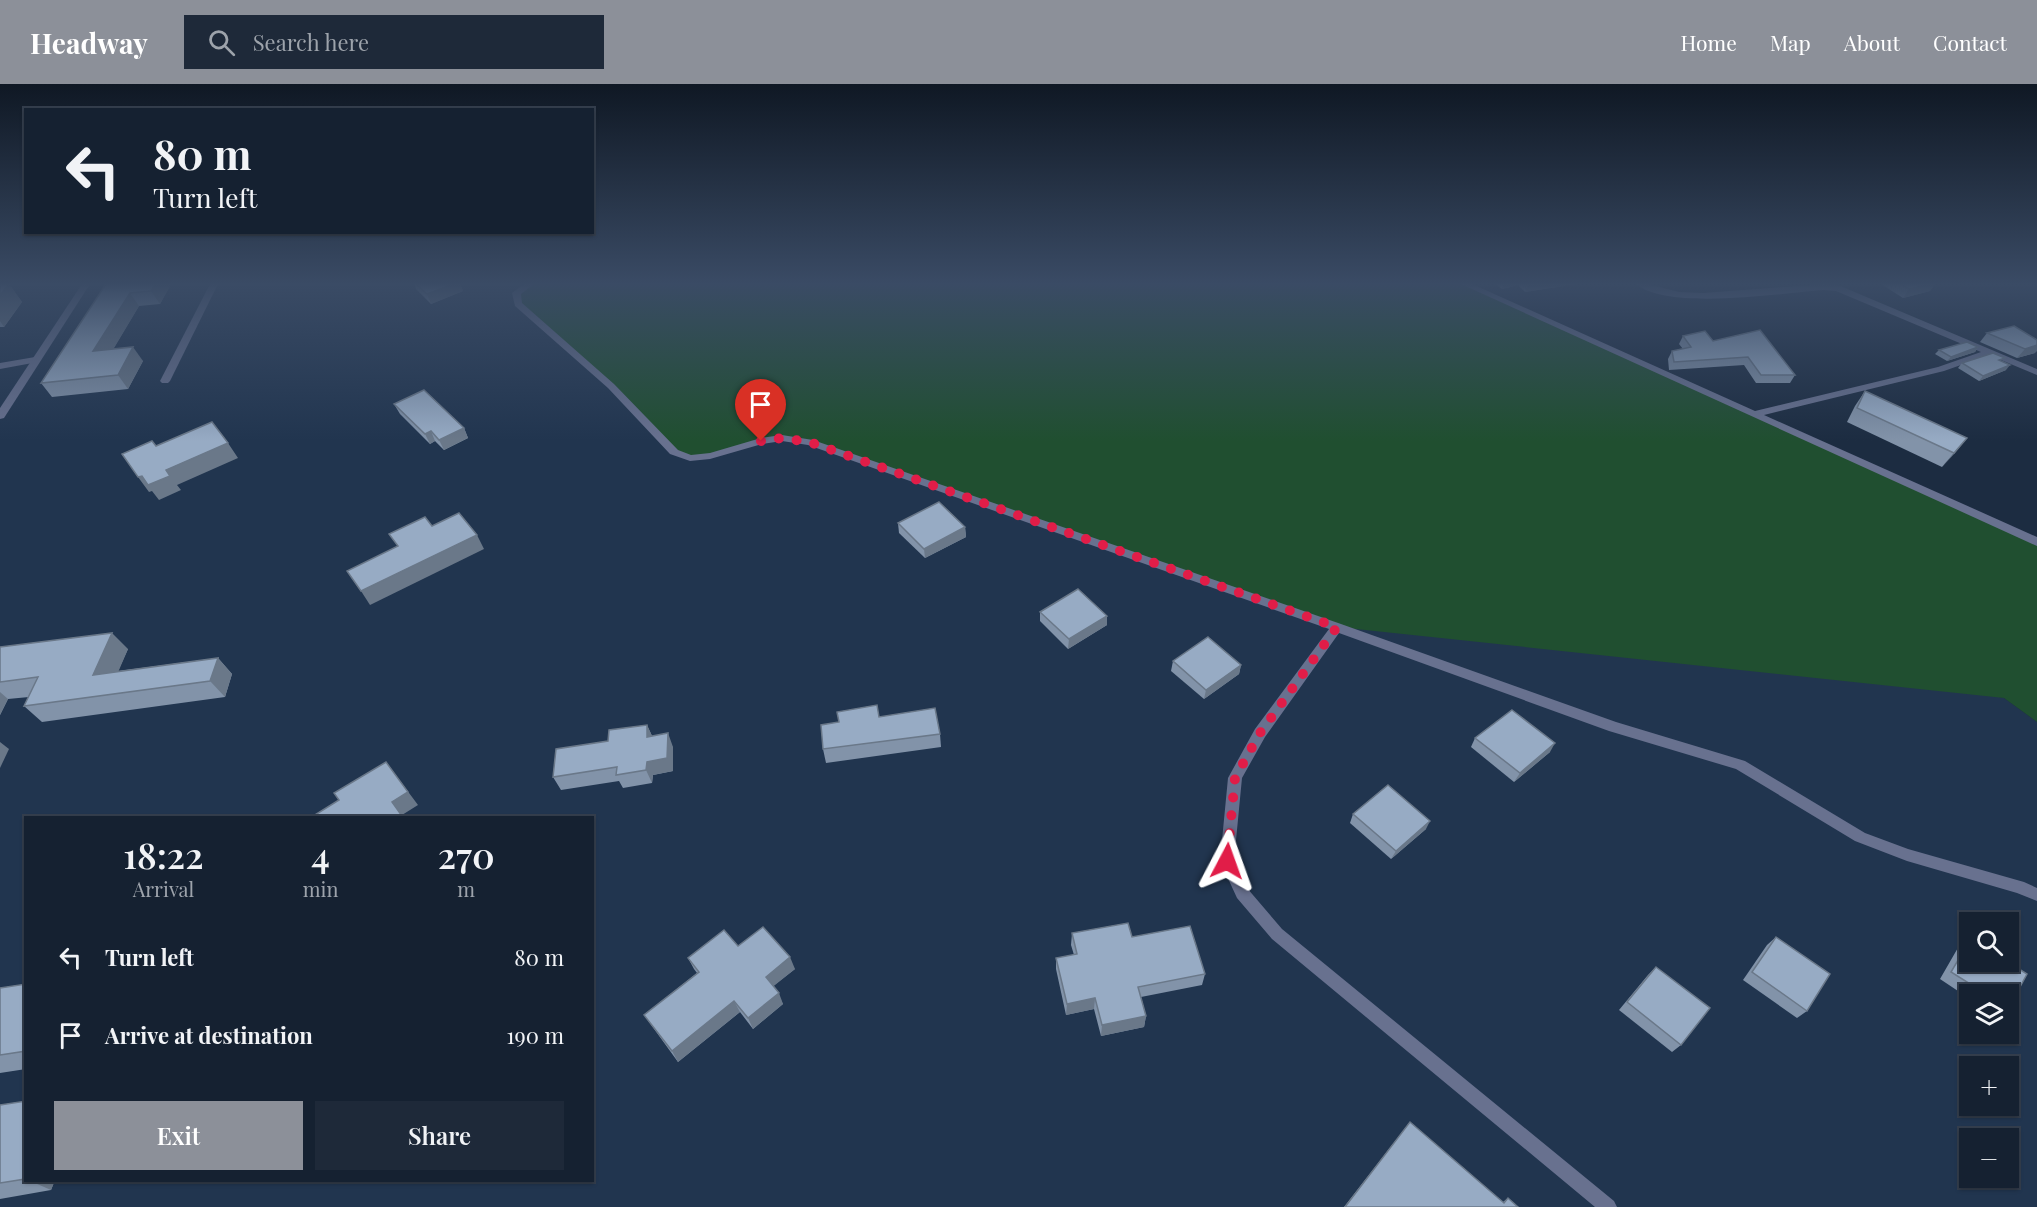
<!DOCTYPE html>
<meta charset="utf-8">
<style>
:root{--surface:#152131;--page:#1e2939;--text:#f1f3f6;--muted:#9da3ab;--line:#343e4d;--accent:#8c9099}
body{margin:0;font-family:"Playfair Display",serif;background:var(--page);color:var(--text);height:100vh;display:flex;flex-direction:column;font-size:22px;white-space:nowrap}
*{box-sizing:border-box;margin:0}
p{font-size:20px;color:var(--muted)}
.icon{flex:none;width:33px;height:33px;fill:none;stroke:currentColor;stroke-width:2;stroke-linecap:round;stroke-linejoin:round}
.map{position:relative;flex:1;overflow:hidden}
.drawer{position:absolute;left:24px;top:732px;width:570px;height:366px;display:flex;flex-direction:column;background:var(--surface);border-radius:0px;box-shadow:0 2px 4px #0004,0 0 0 2px var(--line)}
.drawer>*{flex:none}
.guide{position:absolute;left:24px;top:24px;width:570px;height:126px;border-radius:0px;box-shadow:0 2px 4px #0004,0 0 0 2px var(--line);background:#152131;color:var(--text);overflow:hidden}
.controls{position:absolute;left:1959px;top:828px;display:grid;gap:12px}
.controls a{display:grid;place-items:center;width:60px;height:60px;border-radius:0px;background:var(--surface);box-shadow:0 2px 4px #0004,0 0 0 2px var(--line);font-size:30px}
.pin{position:absolute;display:grid;place-items:center;width:51px;height:51px;color:#fff;margin:-62px -26px;border-radius:50% 50% 50% 0;rotate:-45deg;box-shadow:0 0 6px #0007}
.pin .icon{rotate:45deg}
.me{position:absolute;width:66px;margin:-33px;rotate:4deg;stroke-linejoin:round;filter:drop-shadow(0 0 4px #0008)}
.turn{display:flex;align-items:center;gap:21px;height:126px;padding:0 30px;font-size:27px}
.turn .icon{width:78px;height:78px;stroke-width:2.5}
.turn b{display:block;font-size:42px;line-height:51px}
.eta{display:flex;justify-content:space-evenly;align-items:center;height:102px;text-align:center}
.eta b{font-size:36px;font-weight:600;line-height:42px}
.cta{display:flex;gap:12px;margin-top:auto;padding:12px 30px}
.cta a{flex:1;height:69px;border-radius:0px;background:var(--accent);color:#fff;font-size:24px;font-weight:600;line-height:69px;text-align:center}
.cta a+a{background:var(--page);color:var(--text)}
ul{padding:0;list-style:none}
li{display:flex;align-items:center;gap:18px;height:78px;padding:0 30px}
li div{flex:1}
li b{display:block;font-size:22px}
li em{font-style:normal}
header{display:flex;align-items:center;gap:36px;box-sizing:border-box;height:84px;padding:0 30px;background:var(--accent);color:#fff}
header strong{font-size:28px}
nav{display:flex;gap:33px;margin-inline-start:auto;font-size:21px}
.search{width:420px;height:54px;background:var(--page);display:flex;align-items:center;gap:15px;box-sizing:border-box;padding:0 21px;border-radius:0px;color:var(--muted);font-size:22px}
.map>svg:first-child{display:block}
</style>
<header>
<strong>Headway</strong>
<div class="search"><svg class="icon" aria-label="search" viewBox="0 0 24 24"><circle cx="10" cy="10" r="6"/><path d="M15 15l6 6"/></svg>Search here</div>
<nav><a>Home</a><a>Map</a><a>About</a><a>Contact</a></nav>
</header>
<div class="map">
<svg width="2037" height="1123" viewBox="0 0 2037 1123">
<rect width="100%" height="100%" fill="#1c2c41"/>
<path fill="#21354f" fill-rule="evenodd" d="M0,200H530L516,209L782,354L2004,614L2037,638V1123H0ZM26,734H592V1096H26ZM1970,838H2008V878H1970ZM1970,910H2008V950H1970ZM1970,982H2008V1022H1970ZM1970,1054H2008V1094H1970Z"/>
<polygon fill="#204f30" points="530,200 1465,200 2037,458 2037,638 2004,614 1337,543 809,358 782,354 690,374 674,368 611,302 518,220 516,209"/>
<g fill="none" stroke-linecap="round" stroke-linejoin="round">
<g fill="#68718f" fill-rule="evenodd">
<polygon points="210,200 218,200 170,297 168,299 162,299 160,297"/>
<polygon points="35,273 40,276 38,278 0,285 0,279"/>
</g>
<g fill="#68718f" fill-rule="evenodd">
<polygon points="82,200 90,200 4,334 0,335 0,324"/>
<polygon points="524,200 534,200 521,210 522,219 614,300 678,366 691,371 710,369 761,354 782,351 813,356 1341,540 1616,638 1745,677 1865,749 1908,765 2024,798 2037,804 2037,817 2017,809 1907,777 1855,757 1736,685 1609,647 1339,549 1265,653 1242,694 1234,777 1247,804 1282,845 1614,1117 1617,1123 1595,1123 1272,855 1237,814 1220,777 1228,694 1255,645 1329,545 808,361 782,357 762,360 710,375 690,377 670,370 608,304 515,222 512,209"/>
<path d="M1461,200H1472L1755,327L1938,283L1981,268L1836,207L1824,206C1782,209 1668,227 1636,200H1648L1679,208L1703,209L1824,200L1838,201L2037,285V291L1989,271L1944,287L1764,331L2037,453V462Z"/>
</g>
</g>
<g fill="#8293a9">
<polygon points="9,200 22,218 4,243 0,243 0,201"/>
<polygon points="106,200 171,200 160,220 139,222 113,265 143,277 128,305 52,313 41,299"/>
<polygon points="414,200 460,200 463,207 431,220 416,205"/>
<polygon points="1495,200 1576,200 1525,208 1518,201 1502,205"/>
<polygon points="1881,200 1935,200 1930,207 1903,214"/>
<polygon points="1987,249 2035,269 2017,274 1980,258"/>
<polygon points="1683,252 1713,257 1795,291 1790,299 1756,299 1744,281 1669,286 1668,275 1672,267 1683,265 1679,260"/>
<polygon points="1978,263 1975,268 1947,277 1935,270 1939,266"/>
<polygon points="2003,277 2006,286 1979,297 1958,284 1962,279"/>
<polygon points="1865,307 1967,354 1942,383 1847,338 1855,322"/>
<polygon points="394,320 464,344 468,354 444,366 435,357 430,360 400,330"/>
<polygon points="898,439 965,443 966,453 925,474 899,449"/>
<polygon points="1040,528 1107,541 1068,565 1040,537"/>
<polygon points="0,563 128,565 118,587 218,574 232,590 225,613 42,638 24,622 29,613 8,615 0,631"/>
<polygon points="1173,577 1241,581 1239,590 1204,615 1171,587"/>
<polygon points="879,633 940,650 941,663 826,679 823,665"/>
<polygon points="647,641 652,652 673,663 673,687 653,691 652,699 623,704 619,697 561,706 553,693 608,657"/>
<polygon points="1475,654 1550,668 1514,698 1471,663"/>
<polygon points="1353,730 1426,745 1391,775 1350,739"/>
<polygon points="1072,849 1132,853 1205,890 1202,901 1141,913 1146,932 1144,943 1101,952 1094,925 1066,931 1056,885 1056,874 1074,871 1071,861"/>
<polygon points="1776,853 1807,927 1797,934 1743,896 1767,861"/>
<polygon points="1970,855 1970,878 2008,910 1970,910 1970,915 1940,895 1959,862"/>
<polygon points="738,862 795,885 773,902 783,920 753,945 740,928 678,978 644,931 697,889 694,885 688,874"/>
<polygon points="1656,883 1681,961 1672,968 1619,926 1648,891"/>
<polygon points="26,900 26,985 0,989 0,904"/>
<polygon points="26,1017 26,1096 55,1096 51,1106 0,1115 0,1021"/>
<polygon points="1410,1038 1503,1118 1508,1114 1518,1123 1344,1123"/>
</g>
<g fill="#6a7889">
<polygon points="9,200 22,218 4,243 0,237 0,211"/>
<polygon points="155,200 171,200 160,220 151,207"/>
<polygon points="453,200 460,200 463,207 431,220 427,210"/>
<polygon points="1504,200 1518,200 1518,201 1502,205"/>
<polygon points="1534,200 1576,200 1525,208 1528,201"/>
<polygon points="1931,200 1935,200 1930,207 1903,214 1909,205"/>
<polygon points="130,209 139,222 104,281 93,267"/>
<polygon points="2037,261 2037,267 2035,269 2017,274 2025,265"/>
<polygon points="133,263 143,277 128,305 118,291"/>
<polygon points="1978,263 1975,268 1947,277 1951,273"/>
<polygon points="2010,281 2006,286 1979,297 1983,292"/>
<polygon points="464,344 468,354 444,366 439,356"/>
<polygon points="431,347 435,357 430,360 425,350"/>
<polygon points="1967,354 1955,369 1942,383 1954,369"/>
<polygon points="228,359 238,374 177,401 181,406 159,416 152,407 149,408 138,393 166,386"/>
<polygon points="965,443 966,453 925,474 924,465"/>
<polygon points="477,451 484,465 370,521 361,507"/>
<polygon points="1107,532 1107,541 1068,565 1069,555"/>
<polygon points="112,549 128,565 110,607 93,591"/>
<polygon points="218,574 232,590 225,613 210,597"/>
<polygon points="1241,581 1239,590 1204,615 1206,606"/>
<polygon points="0,608 8,615 0,631"/>
<polygon points="647,641 653,654 647,653"/>
<polygon points="668,649 673,663 673,687 653,691 652,699 646,686 647,678"/>
<polygon points="0,658 9,665 0,684"/>
<polygon points="1555,659 1550,668 1514,698 1520,689"/>
<polygon points="386,678 418,721 402,731 404,734 400,734 392,718"/>
<polygon points="1430,737 1426,745 1391,775 1396,767"/>
<polygon points="790,873 795,885 770,905 766,893"/>
<polygon points="779,909 783,920 753,945 748,934"/>
<polygon points="1095,914 1094,925 1066,931 1067,920"/>
<polygon points="734,917 740,928 678,978 672,967"/>
<polygon points="1146,932 1144,943 1101,952 1102,941"/>
<polygon points="28,1096 55,1096 51,1106"/>
</g>
<g fill="#97abc4" stroke="#6a7889" stroke-width="1.5">
<polygon points="9,200 0,211 0,201"/>
<polygon points="106,200 155,200 151,207 130,209 93,267 133,263 118,291 41,299"/>
<polygon points="416,200 453,200 427,210"/>
<polygon points="1901,200 1931,200 1909,205"/>
<polygon points="2014,242 2037,256 2037,261 2025,265 1987,249"/>
<polygon points="1760,246 1795,291 1761,291 1748,273 1674,278 1672,267 1691,263 1683,252 1705,247 1713,257"/>
<polygon points="1967,258 1978,263 1951,273 1939,266"/>
<polygon points="1993,269 2005,274 1999,276 2010,281 1983,292 1962,279"/>
<polygon points="424,306 464,344 439,356 431,347 425,350 394,320"/>
<polygon points="1865,307 1967,354 1954,369 1857,324"/>
<polygon points="212,338 228,359 166,386 170,392 148,401 142,392 138,393 122,370 152,357 156,362"/>
<polygon points="939,418 965,443 924,465 898,439"/>
<polygon points="459,429 477,451 361,507 347,487 398,462 389,450 425,433 432,442"/>
<polygon points="1078,505 1107,532 1069,555 1040,528"/>
<polygon points="112,549 93,591 218,574 210,597 24,622 38,593 0,598 0,563"/>
<polygon points="1208,553 1241,581 1206,606 1173,577"/>
<polygon points="877,621 879,633 935,624 940,650 823,665 821,641 839,638 837,628"/>
<polygon points="1512,626 1555,659 1520,689 1475,654"/>
<polygon points="647,641 647,653 668,649 667,674 647,678 646,686 616,691 617,683 553,693 556,665 608,657 609,646"/>
<polygon points="386,678 408,708 392,718 402,732 400,734 310,734 339,716 334,709"/>
<polygon points="1388,701 1430,737 1396,767 1353,730"/>
<polygon points="1128,839 1132,853 1190,842 1205,890 1138,903 1146,932 1102,941 1095,914 1067,920 1056,874 1077,870 1072,849"/>
<polygon points="763,843 790,873 766,893 779,909 748,934 734,917 672,967 644,931 699,888 688,874 724,846 738,862"/>
<polygon points="1776,853 1830,890 1807,927 1752,888"/>
<polygon points="1970,856 1970,878 2008,878 2027,890 2008,925 2008,910 1986,910 1951,888"/>
<polygon points="1656,883 1710,924 1681,961 1627,918"/>
<polygon points="26,900 26,967 0,971 0,904"/>
<polygon points="26,1017 26,1093 25,1095 0,1099 0,1021"/>
<polygon points="1410,1038 1504,1119 1508,1114 1518,1123 1345,1123"/>
</g>
<linearGradient id="sky" x2="0" y2="1"><stop stop-color="#0f1824"/><stop offset="0.56" stop-color="#3a4b65"/><stop offset="1" stop-color="#3a4b65" stop-opacity="0"/></linearGradient>
<rect width="2037" height="357" fill="url(#sky)"/>
<g fill="none" stroke-linecap="round" stroke-linejoin="round">
<polyline stroke="#e11d48" stroke-width="10" stroke-dasharray="0 18" points="761,357 782,354 809,358 1337,543 1260,649 1235,694 1227,777"/>
</g>
</svg>
<div class="controls">
<a><svg class="icon" aria-label="search" viewBox="0 0 24 24"><circle cx="10" cy="10" r="6"/><path d="M15 15l6 6"/></svg></a>
<a><svg class="icon" aria-label="layers" viewBox="0 0 24 24"><path d="M12 4l9 5-9 5-9-5zM3 14l9 5 9-5"/></svg></a>
<a>+</a>
<a>−</a>
</div>
<div class="pin" style="left:761px;top:357px;background:#d93025"><svg class="icon" aria-label="arrive" viewBox="0 0 24 24"><path d="M6 21V4h12l-3 4 3 4H6"/></svg></div>
<svg class="me" style="left:1227px;top:777px" viewBox="-20 -20 40 40"><path d="M0-17L14 15 0 8-14 15z" fill="#e11d48" stroke="#fff" stroke-width="4"/></svg>
<div class="guide">
<div class="turn"><svg class="icon" aria-label="left" viewBox="0 0 24 24"><path d="M17 20v-9H6M10 6l-5 5 5 5"/></svg><div><b>80 m</b>Turn left</div></div>
</div>
<section class="drawer">
<div class="eta">
<div><b>18:22</b><p>Arrival</p></div>
<div><b>4</b><p>min</p></div>
<div><b>270</b><p>m</p></div>
</div>
<ul>
<li><svg class="icon" aria-label="left" viewBox="0 0 24 24"><path d="M17 20v-9H6M10 6l-5 5 5 5"/></svg><div><b>Turn left</b></div><em>80 m</em></li>
<li><svg class="icon" aria-label="arrive" viewBox="0 0 24 24"><path d="M6 21V4h12l-3 4 3 4H6"/></svg><div><b>Arrive at destination</b></div><em>190 m</em></li>
</ul>
<div class="cta"><a>Exit</a><a>Share</a></div>
</section>
</div>
